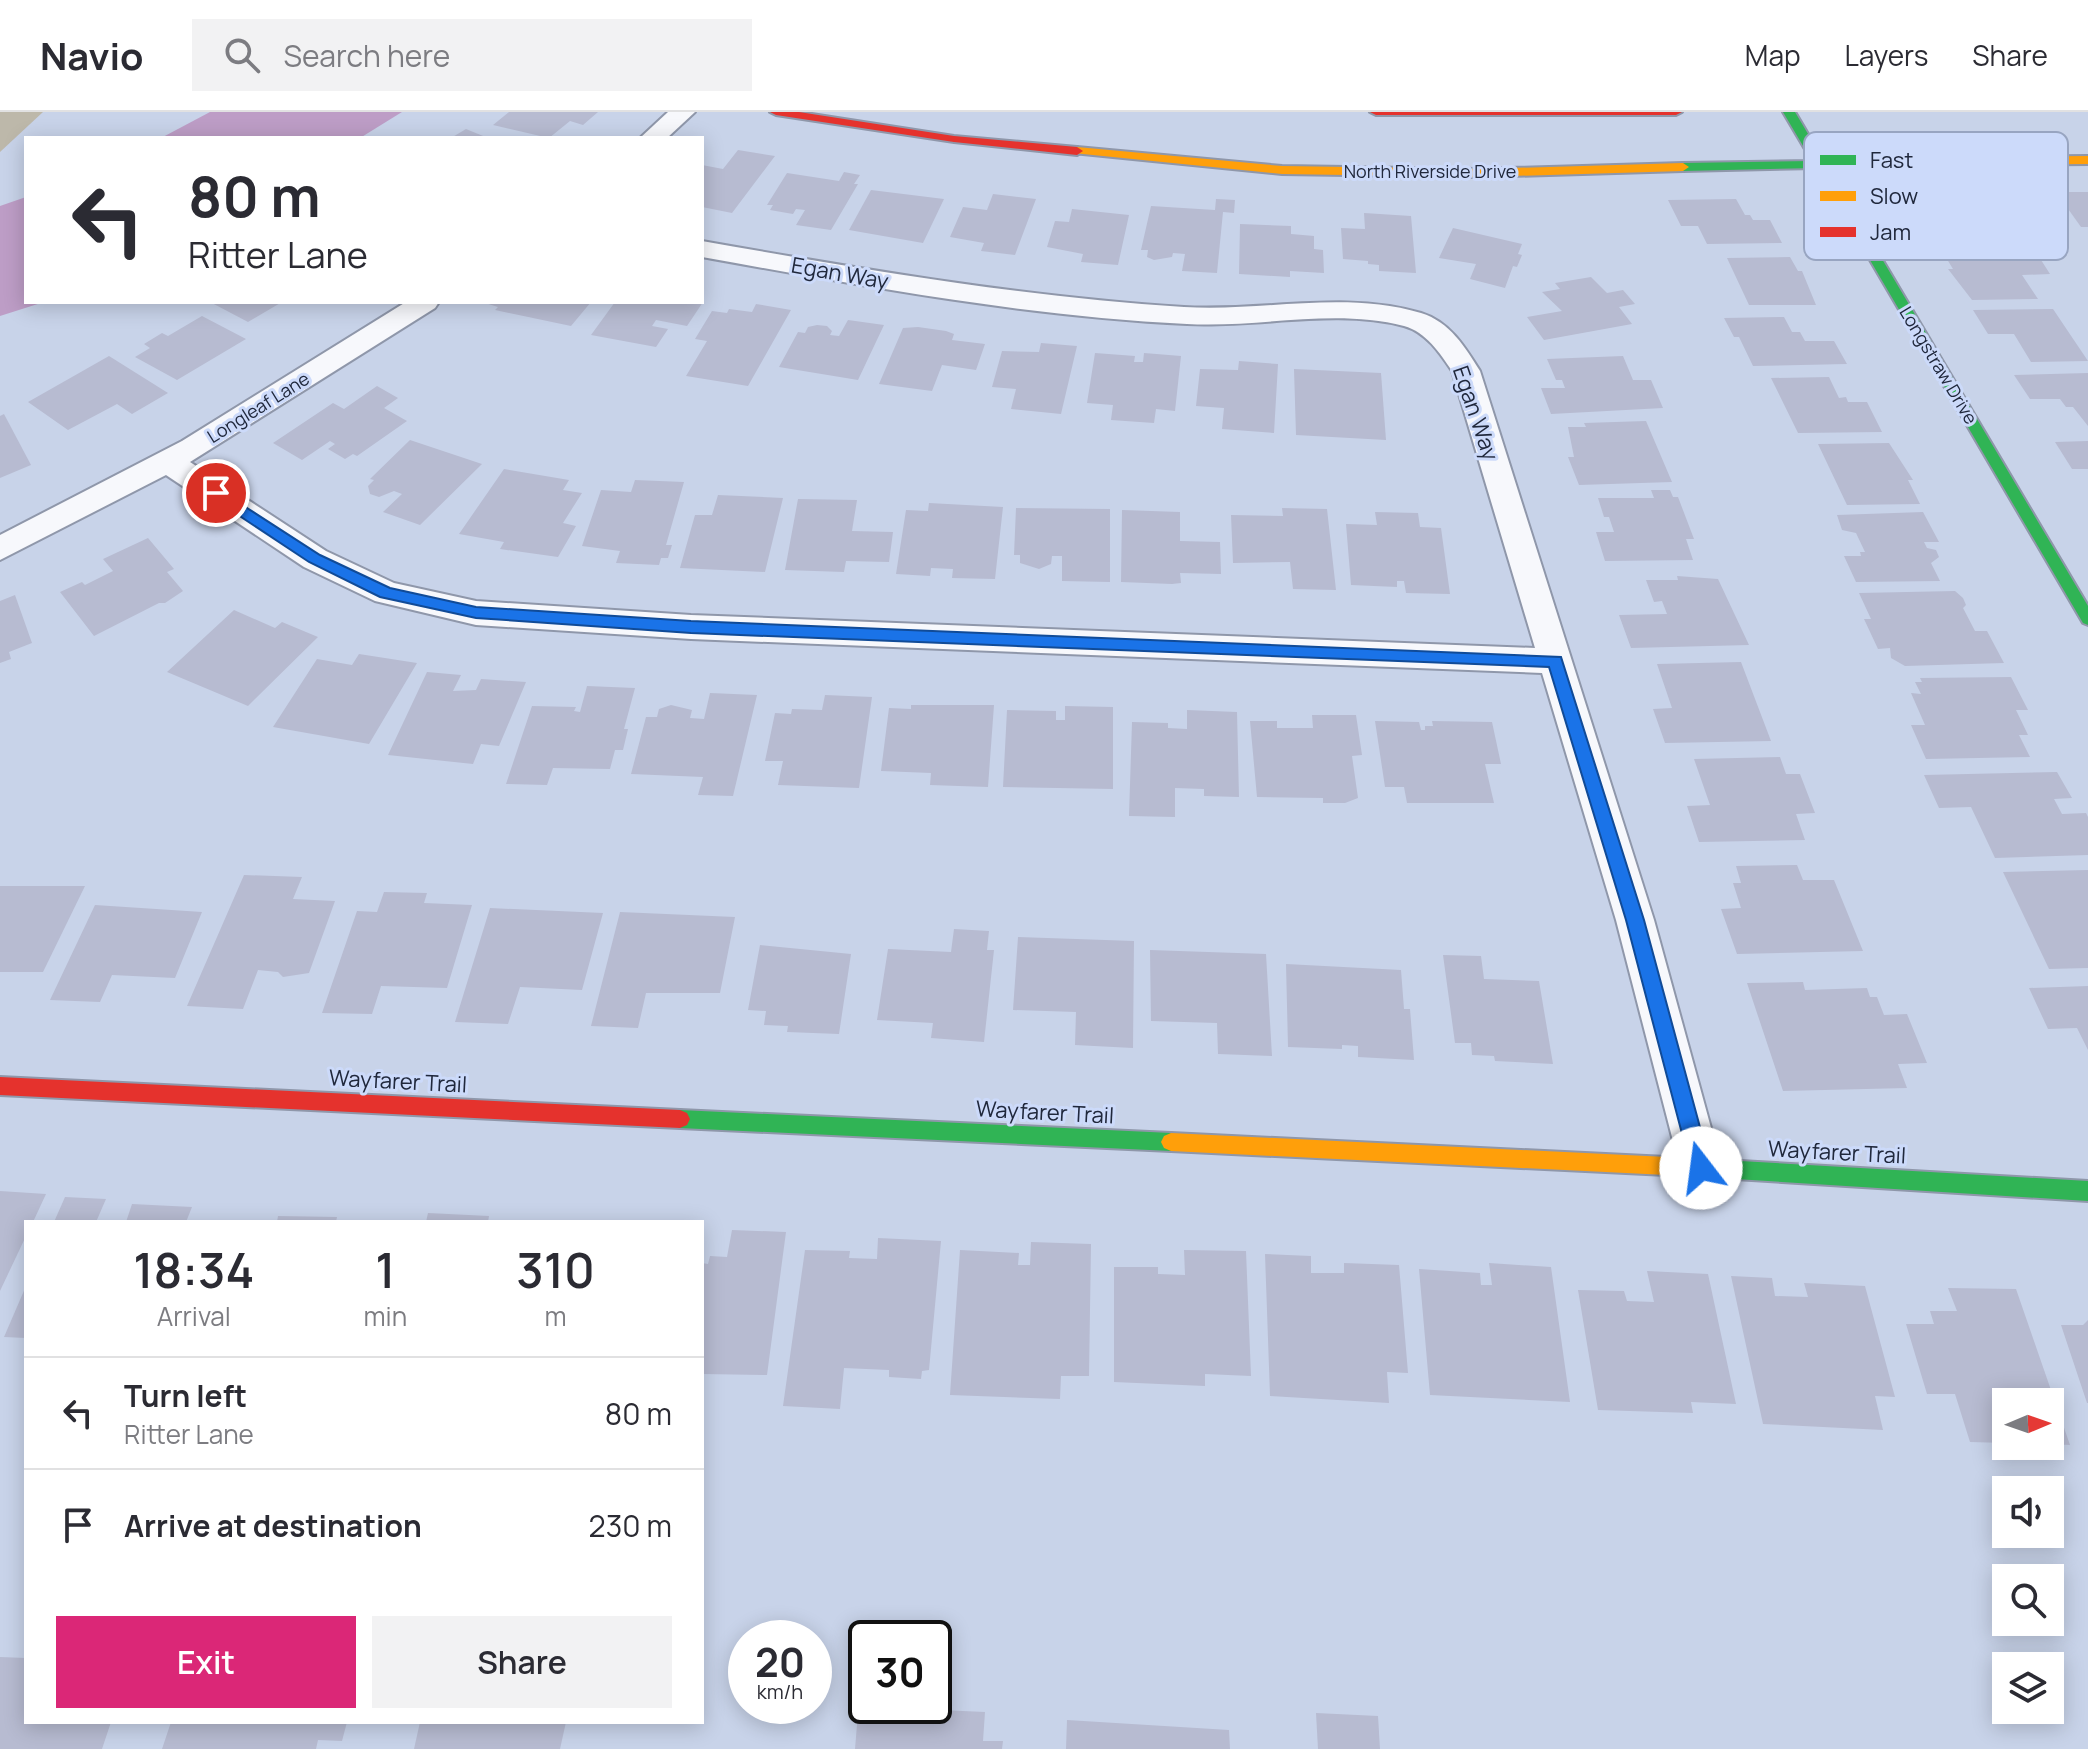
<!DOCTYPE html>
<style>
:root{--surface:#fff;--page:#f2f2f3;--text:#2b2b33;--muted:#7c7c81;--line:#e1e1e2;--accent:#db2777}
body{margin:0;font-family:Manrope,sans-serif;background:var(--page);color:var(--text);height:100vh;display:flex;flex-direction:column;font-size:30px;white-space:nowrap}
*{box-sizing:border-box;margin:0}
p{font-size:26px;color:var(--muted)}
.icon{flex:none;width:44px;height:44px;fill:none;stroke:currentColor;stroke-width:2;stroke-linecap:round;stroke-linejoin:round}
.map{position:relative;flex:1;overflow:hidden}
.panel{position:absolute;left:24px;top:1108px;width:680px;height:504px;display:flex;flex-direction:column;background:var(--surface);border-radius:0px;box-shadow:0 4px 20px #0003}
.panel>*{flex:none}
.top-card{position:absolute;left:24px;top:24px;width:680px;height:168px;border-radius:0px;box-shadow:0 4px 20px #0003;background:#fff;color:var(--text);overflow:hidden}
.needle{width:52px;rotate:88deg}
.tools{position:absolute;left:1992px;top:1276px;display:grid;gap:16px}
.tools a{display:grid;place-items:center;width:72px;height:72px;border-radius:0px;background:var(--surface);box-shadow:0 4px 20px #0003;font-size:40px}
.speed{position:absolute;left:728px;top:1508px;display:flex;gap:16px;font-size:40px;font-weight:700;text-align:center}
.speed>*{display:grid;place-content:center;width:104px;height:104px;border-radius:50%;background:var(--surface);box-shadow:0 4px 20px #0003;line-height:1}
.speed small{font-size:20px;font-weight:400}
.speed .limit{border:4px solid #111;border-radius:12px;background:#fff;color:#111}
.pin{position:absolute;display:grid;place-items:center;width:68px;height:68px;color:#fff;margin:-34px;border:4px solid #fff;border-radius:50%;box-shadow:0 2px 8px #0007}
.me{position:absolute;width:88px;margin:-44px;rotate:345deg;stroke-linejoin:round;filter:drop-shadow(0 0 6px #0008)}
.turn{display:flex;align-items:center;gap:28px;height:168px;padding:0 32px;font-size:36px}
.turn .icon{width:104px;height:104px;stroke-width:2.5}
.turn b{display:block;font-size:56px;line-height:68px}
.eta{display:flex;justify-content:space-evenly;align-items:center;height:136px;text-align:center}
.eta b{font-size:48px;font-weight:600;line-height:56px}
.primary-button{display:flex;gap:16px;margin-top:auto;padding:16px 32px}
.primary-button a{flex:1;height:92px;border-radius:0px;background:var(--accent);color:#fff;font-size:32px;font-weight:600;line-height:92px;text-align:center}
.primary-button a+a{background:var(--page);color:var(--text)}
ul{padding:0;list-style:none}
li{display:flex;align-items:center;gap:24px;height:112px;padding:0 32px;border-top:2px solid var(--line)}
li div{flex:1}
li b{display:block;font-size:30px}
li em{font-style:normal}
header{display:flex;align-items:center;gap:48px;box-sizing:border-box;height:112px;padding:0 40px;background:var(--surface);border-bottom:2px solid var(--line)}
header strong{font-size:38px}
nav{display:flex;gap:44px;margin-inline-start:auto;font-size:28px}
.search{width:560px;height:72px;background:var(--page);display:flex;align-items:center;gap:20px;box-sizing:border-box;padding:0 28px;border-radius:0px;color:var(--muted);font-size:30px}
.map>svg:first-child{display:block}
</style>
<header>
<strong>Navio</strong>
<div class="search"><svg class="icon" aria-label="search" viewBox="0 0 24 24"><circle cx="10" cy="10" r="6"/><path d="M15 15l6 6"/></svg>Search here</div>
<nav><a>Map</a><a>Layers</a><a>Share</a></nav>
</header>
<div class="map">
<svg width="2088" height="1637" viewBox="0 0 2088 1637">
<rect width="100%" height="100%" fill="#c8d3e9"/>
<polygon fill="#bdb8aa" points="0,0 43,0 0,40"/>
<g fill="#bd9dc6">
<polygon points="210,0 402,0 360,26 161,26"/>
<polygon points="26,85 26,190 44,190 0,204 0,94"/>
</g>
<g fill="#b7bbd1">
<polygon points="509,0 598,0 583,13 570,9 549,26 493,13"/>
<polygon points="466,17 488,26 451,26"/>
<polygon points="738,38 775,44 732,101 702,95 702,53 723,57"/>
<polygon points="844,60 860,63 854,72 858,72 831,118 796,113 805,98 796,97 793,102 770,98 773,93 767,93 787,61 839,69"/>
<polygon points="871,78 944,87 923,131 849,118"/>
<polygon points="2056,80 2088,80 2088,115 2081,115"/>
<polygon points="993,82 1036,87 1015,143 981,139 984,131 950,125 963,95 987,98"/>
<polygon points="1216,87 1235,88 1234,101 1223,100 1217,161 1182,159 1185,142 1173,141 1172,145 1154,148 1147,145 1148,138 1141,138 1151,94 1215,98"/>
<polygon points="1736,87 1745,103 1750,103 1753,108 1770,108 1782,131 1707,132 1698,114 1681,114 1668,88"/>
<polygon points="1072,97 1129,103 1118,153 1081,150 1083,142 1047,135 1055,109 1069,110"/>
<polygon points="1364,101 1411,104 1416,161 1379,159 1379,153 1368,152 1368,149 1343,147 1341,116 1365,117"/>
<polygon points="1240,112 1291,114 1291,122 1314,124 1314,137 1323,138 1324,161 1290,159 1290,165 1239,162"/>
<polygon points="1453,116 1522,132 1518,142 1522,143 1517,155 1513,154 1505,176 1470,167 1476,152 1439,146"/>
<polygon points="2034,137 2050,162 2022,163 2038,187 1972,188 1948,157 1953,157 1942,139"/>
<polygon points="1790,145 1798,159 1802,159 1816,193 1749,193 1727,146"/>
<polygon points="1591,165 1607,181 1623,178 1635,192 1619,195 1632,212 1544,228 1527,205 1562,199 1542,180 1560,177 1555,171"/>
<polygon points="210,190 282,190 248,210"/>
<polygon points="482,190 591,190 571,214 495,198 498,195"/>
<polygon points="615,190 703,190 687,214 656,208 652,214 668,217 656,235 591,223"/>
<polygon points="756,192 791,198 748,274 686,264 707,229 695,227 712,199 727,201 729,197 752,200"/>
<polygon points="2053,197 2088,249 2031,250 2014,222 1988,222 1973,198"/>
<polygon points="202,204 246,227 177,268 135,245 150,236 144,232 162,221 168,224"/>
<polygon points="1784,205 1792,220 1800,220 1805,229 1834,229 1847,252 1753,254 1739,225 1734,225 1724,206"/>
<polygon points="848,208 884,213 858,268 779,255 798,220 805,221 808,215 817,213 827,214 832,219 830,223 839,224"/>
<polygon points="918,215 946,219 954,222 952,228 985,232 976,258 942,253 932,279 879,272 903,216"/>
<polygon points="1041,231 1077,234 1061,302 1011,297 1016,277 992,275 1002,239 1039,240"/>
<polygon points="1095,241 1135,244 1134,250 1143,250 1144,241 1181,244 1175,299 1156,297 1154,311 1111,308 1113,293 1087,291"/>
<polygon points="109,244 168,281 132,302 117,292 68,318 28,290"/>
<polygon points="1623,244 1633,268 1651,268 1663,296 1551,302 1541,276 1565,276 1562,268 1556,268 1547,247"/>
<polygon points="1239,249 1278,252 1274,321 1222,317 1224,296 1196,294 1200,257 1238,258"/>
<polygon points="1294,257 1381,261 1386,328 1296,323"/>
<polygon points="2088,261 2088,314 2073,295 2066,295 2060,287 2030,287 2014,263"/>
<polygon points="1829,265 1839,286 1846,285 1848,290 1867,290 1882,320 1798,321 1771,266"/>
<polygon points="377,274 398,286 384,296 407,309 357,344 353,342 345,347 328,337 335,332 330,329 302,348 273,331 333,291 344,297"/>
<polygon points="4,302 31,353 0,366 0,304"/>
<polygon points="1646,309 1672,370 1579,373 1568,345 1574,345 1568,315 1586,315 1584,311"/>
<polygon points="410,328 482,352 420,413 383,400 402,382 394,379 379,385 370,382 368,374 374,368 370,367"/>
<polygon points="2088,329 2088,357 2072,357 2055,330"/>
<polygon points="1889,331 1913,368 1908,368 1920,392 1847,393 1818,332"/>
<polygon points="504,357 569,368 563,378 582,381 563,411 576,414 558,445 500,437 504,430 459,422"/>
<polygon points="635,368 684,370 666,433 672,433 668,446 661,446 659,453 616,451 620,439 582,434 601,378 631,380"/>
<polygon points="1651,378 1670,378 1673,385 1678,385 1694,427 1686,427 1693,448 1605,449 1596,420 1614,420 1609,405 1604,405 1598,386 1654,386"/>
<polygon points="718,383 783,386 765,460 680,456 695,403 712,403"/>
<polygon points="798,387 857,388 852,419 893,420 889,450 846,449 844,460 785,458"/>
<polygon points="929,391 1003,395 995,467 952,466 953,457 931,456 930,464 896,462 906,398 928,399"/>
<polygon points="1016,396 1110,397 1110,470 1062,469 1062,444 1052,444 1051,452 1039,457 1020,451 1020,443 1014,443"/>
<polygon points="1282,396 1327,397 1336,478 1293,477 1290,450 1233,451 1231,403 1283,404"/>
<polygon points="1122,398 1180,400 1180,429 1220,430 1221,462 1180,461 1181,471 1172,472 1121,470"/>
<polygon points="1375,400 1418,401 1420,415 1441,416 1450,482 1406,481 1404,469 1397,469 1397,475 1351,473 1346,412 1377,413"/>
<polygon points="1923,400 1939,430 1924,430 1927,436 1936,438 1939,445 1931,451 1940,469 1856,470 1844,444 1861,444 1860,440 1865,440 1856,421 1842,418 1837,403"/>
<polygon points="148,426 174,457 167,460 183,479 165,491 159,491 94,524 60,480 82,470 85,473 113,459 103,447"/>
<polygon points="1677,464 1718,467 1749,533 1631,536 1619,503 1667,502 1662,489 1654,490 1646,468 1678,468"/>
<polygon points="1955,479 1963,486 1966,493 1963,496 1975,519 1987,519 2004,551 1905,554 1891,546 1890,536 1878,537 1864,507 1871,507 1859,481"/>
<polygon points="15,483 32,531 9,540 11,547 0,551 0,489"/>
<polygon points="234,498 275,516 282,510 318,525 248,594 167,560"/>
<polygon points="359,542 417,551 369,632 273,615 317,547 352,553"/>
<polygon points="1741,550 1771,629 1665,631 1653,597 1672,596 1657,552"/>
<polygon points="427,560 461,563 453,579 476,578 481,567 526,570 499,634 481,632 473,652 388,643"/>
<polygon points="2011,565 2028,598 2016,598 2028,623 2019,623 2030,645 1926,647 1911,613 1925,613 1911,581 1921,582 1915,570 1922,570 1920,566"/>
<polygon points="587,574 635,576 624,617 628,617 623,638 615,638 610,657 553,656 547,673 506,672 532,594 576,595 574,599 580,600"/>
<polygon points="710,581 757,583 733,684 698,683 703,665 631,662 646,605 657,605 659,597 671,593 692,598 690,606 704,607"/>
<polygon points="825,583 872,585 859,676 778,673 783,649 765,649 775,601 791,602 792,597 822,598"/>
<polygon points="911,593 994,593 988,675 930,673 931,661 881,659 889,596 911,597"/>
<polygon points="1065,594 1113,595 1113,677 1003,675 1007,598 1056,599 1056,608 1065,608"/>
<polygon points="1187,598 1237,600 1239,685 1204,684 1204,677 1175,676 1175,705 1129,704 1132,610 1168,611 1168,616 1187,617"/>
<polygon points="1312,603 1356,603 1362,643 1352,644 1358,686 1345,691 1323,691 1323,686 1257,685 1250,609 1277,609 1277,616 1313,616"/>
<polygon points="1375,609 1419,610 1421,618 1425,618 1425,614 1433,614 1432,609 1492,610 1501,652 1485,652 1494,691 1407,691 1404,675 1385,675"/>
<polygon points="1780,645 1786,662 1800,662 1815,701 1796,702 1805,728 1699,730 1687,694 1710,693 1694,647"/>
<polygon points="2057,660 2072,686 2054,687 2062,702 2086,701 2088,705 2088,743 1995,746 1971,695 1939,696 1924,663"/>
<polygon points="1797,753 1803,768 1834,768 1863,839 1737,842 1721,797 1741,796 1733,771 1741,771 1736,754"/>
<polygon points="2088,758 2088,856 2049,857 2003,760"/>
<polygon points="244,763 302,765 293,787 335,789 309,861 283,865 278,860 258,858 243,897 187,894"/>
<polygon points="0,774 85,774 43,860 0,860"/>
<polygon points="384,780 427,781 424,791 472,793 447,876 381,874 372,902 322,901 357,799 377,800"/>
<polygon points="95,793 202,800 175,866 112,863 100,890 50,888"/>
<polygon points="490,796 603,801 582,878 520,875 508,912 455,910"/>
<polygon points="620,800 735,805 720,881 646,881 638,916 591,914"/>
<polygon points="954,817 989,819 987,838 994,838 984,930 931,926 933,911 877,908 888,837 951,840"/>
<polygon points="1018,825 1134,829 1133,936 1075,933 1076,900 1013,898"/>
<polygon points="760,833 851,842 839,922 787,920 788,914 764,913 766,899 748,898"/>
<polygon points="1150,838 1266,842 1272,944 1218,942 1217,911 1151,909"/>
<polygon points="1443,843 1481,844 1484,867 1539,869 1553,952 1495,949 1494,944 1472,943 1471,931 1455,931"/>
<polygon points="1286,852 1401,858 1404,897 1410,897 1414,948 1358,945 1358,934 1342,933 1342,937 1288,935"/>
<polygon points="1803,870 1805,878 1867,876 1870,885 1877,885 1884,903 1907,902 1927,951 1898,952 1907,976 1783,979 1747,871"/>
<polygon points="2088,874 2088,938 2077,916 2048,917 2029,876"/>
<polygon points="0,1079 46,1082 33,1110 26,1110 26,1124 0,1179"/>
<polygon points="65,1085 106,1087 96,1110 54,1110"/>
<polygon points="132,1092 192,1095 186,1110 126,1110"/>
<polygon points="428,1101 489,1104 488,1110 426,1110"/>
<polygon points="278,1104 337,1105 336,1110 277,1110"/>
<polygon points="732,1118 786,1120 767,1263 702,1262 702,1151 708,1152 710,1144 727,1145"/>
<polygon points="878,1126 941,1129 929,1258 922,1259 921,1267 889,1265 889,1258 844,1256 840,1297 783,1294 805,1138 850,1139 849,1146 877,1147"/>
<polygon points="1031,1130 1091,1132 1089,1264 1061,1264 1060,1287 950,1283 960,1138 1019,1141 1018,1153 1030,1153"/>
<polygon points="1184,1138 1246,1139 1251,1264 1205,1262 1205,1274 1114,1270 1114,1155 1158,1155 1158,1162 1185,1163"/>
<polygon points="1265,1142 1311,1144 1311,1161 1344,1161 1344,1151 1399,1153 1408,1261 1387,1260 1389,1291 1270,1284"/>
<polygon points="1489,1151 1551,1155 1570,1290 1430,1283 1419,1157 1480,1161 1481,1173 1492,1173"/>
<polygon points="1647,1159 1708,1162 1736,1292 1691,1290 1693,1301 1598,1298 1578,1178 1624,1179 1627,1189 1654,1190"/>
<polygon points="1731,1164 1772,1166 1775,1184 1808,1185 1804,1171 1865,1174 1895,1285 1875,1284 1883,1318 1763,1312"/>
<polygon points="26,1174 26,1226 4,1225"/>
<polygon points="1948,1176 2016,1177 2070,1333 2050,1332 2050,1290 2006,1290 2006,1331 1970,1330 1955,1282 1927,1282 1906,1212 1934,1212 1930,1199 1957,1199"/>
<polygon points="2088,1208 2088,1291 2087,1291 2061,1213 2083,1213"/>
<polygon points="0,1545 26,1546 26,1610 111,1610 102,1637 0,1637"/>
<polygon points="859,1588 866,1588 866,1594 934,1592 940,1592 940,1598 985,1600 983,1629 1003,1629 1002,1637 855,1637"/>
<polygon points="1316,1601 1378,1604 1380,1637 1318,1637"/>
<polygon points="1067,1608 1229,1618 1230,1637 1066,1637"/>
<polygon points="171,1610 347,1610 342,1629 318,1628 316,1637 162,1637"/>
<polygon points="420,1610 566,1610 560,1637 414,1637"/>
</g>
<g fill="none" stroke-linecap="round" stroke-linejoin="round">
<g stroke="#8f97aa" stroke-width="4">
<g id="street">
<polygon points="668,0 695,0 667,26 640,26"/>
<path d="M702,129C862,157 1022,185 1184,195C1262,200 1344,178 1421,201C1450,210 1465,235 1480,259L1654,808L1722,1056L1716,1070L1701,1076L1686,1070L1680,1056L1616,808L1542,561L691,527L476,513L375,489L304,455L166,363L0,448V423L182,329L406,190H439L435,196L190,350L326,439L394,471L476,489L691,503L1535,536L1452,259C1440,241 1426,220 1404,214C1334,196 1259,216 1187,212C1024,204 862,174 702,145Z"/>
</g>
</g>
<g stroke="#8f97aa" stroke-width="4">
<g id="fast">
<polygon points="1783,0 1795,0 1824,49 1985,45 1991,49 1985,53 1828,56 2088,494 2088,513 2083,511 1816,56 1683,59 1677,55 1683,51 1812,49"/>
<polygon points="680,998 1171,1021 1178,1024 1181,1030 1178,1036 1171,1039 680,1016 673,1013 670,1007 673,1001"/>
<polygon points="1687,1046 2088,1069 2088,1089 1687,1064 1680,1062 1677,1055 1680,1048"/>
</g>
</g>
<g stroke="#8f97aa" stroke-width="4">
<g id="slow">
<polygon points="1077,35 1282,54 1477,57 1683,51 1689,55 1683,59 1477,65 1282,62 1073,41 1073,37"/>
<polygon points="2088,44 2088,52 1985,53 1979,49 1985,45"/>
<polygon points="1171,1021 1687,1046 1694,1048 1697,1055 1694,1062 1687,1064 1171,1039 1164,1036 1161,1030 1164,1024"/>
</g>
</g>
<g stroke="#8f97aa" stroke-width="4">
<g id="jam">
<polygon points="770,0 799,0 954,24 1077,35 1083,39 1077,43 954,30 776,3"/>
<polygon points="1370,0 1682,0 1676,3 1376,3"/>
<polygon points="0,965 680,998 687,1001 690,1007 687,1013 680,1016 0,983"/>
</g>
</g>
<use href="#street" fill="#f7f8fc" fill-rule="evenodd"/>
<use href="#fast" fill="#30b455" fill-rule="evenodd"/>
<use href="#slow" fill="#ff9f0a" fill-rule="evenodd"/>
<use href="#jam" fill="#e5322d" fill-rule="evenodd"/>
</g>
<polygon fill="#1a73e8" stroke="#114b97" stroke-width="2" points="216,376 320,443 390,476 476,495 691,509 1561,545 1644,808 1711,1056 1709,1062 1701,1065 1694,1062 1691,1056 1626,808 1549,555 691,521 476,506 380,485 309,450 211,385 211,378"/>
<g text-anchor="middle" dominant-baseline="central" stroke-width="6" stroke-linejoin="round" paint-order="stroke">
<g font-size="18" fill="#20283c" stroke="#ccdafa">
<text x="1430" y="59">North Riverside Drive</text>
<text transform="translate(1939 253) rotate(59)">Longstraw Drive</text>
<text transform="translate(258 295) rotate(-32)">Longleaf Lane</text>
</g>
<g font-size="22" fill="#20283c" stroke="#ccdafa">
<text transform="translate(840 161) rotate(10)">Egan Way</text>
<text transform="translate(1476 301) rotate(71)">Egan Way</text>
<text transform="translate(398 969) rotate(3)">Wayfarer Trail</text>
<text transform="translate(1045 1000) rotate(3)">Wayfarer Trail</text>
<text transform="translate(1837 1040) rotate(3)">Wayfarer Trail</text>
</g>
</g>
<rect x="1804" y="20" width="264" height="128" rx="12" fill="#ccdafa" stroke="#98a5c1" stroke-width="2"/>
<rect x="1820" y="43" width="36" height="10" fill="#30b455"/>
<rect x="1820" y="79" width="36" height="10" fill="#ff9f0a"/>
<rect x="1820" y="115" width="36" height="10" fill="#e5322d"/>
<g font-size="22" fill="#20283c">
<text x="1870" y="56">Fast</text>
<text x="1870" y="92">Slow</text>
<text x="1870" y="128">Jam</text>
</g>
</svg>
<div class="tools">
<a><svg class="needle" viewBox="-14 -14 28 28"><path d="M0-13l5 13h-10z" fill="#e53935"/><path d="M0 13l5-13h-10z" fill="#7c7c81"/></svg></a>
<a><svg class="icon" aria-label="sound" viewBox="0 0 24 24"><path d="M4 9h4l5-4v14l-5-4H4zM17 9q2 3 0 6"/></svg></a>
<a><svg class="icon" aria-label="search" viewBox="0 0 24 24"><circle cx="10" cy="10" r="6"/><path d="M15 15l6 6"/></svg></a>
<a><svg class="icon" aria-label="layers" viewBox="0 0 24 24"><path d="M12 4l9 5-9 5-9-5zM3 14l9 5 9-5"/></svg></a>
</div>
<div class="speed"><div>20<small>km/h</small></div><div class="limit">30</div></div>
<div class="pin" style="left:216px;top:381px;background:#d93025"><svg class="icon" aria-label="arrive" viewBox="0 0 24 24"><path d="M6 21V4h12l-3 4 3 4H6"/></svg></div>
<svg class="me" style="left:1701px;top:1056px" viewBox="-20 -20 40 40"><circle r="19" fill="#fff"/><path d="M0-13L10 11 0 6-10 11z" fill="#1a73e8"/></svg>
<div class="top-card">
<div class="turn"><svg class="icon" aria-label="left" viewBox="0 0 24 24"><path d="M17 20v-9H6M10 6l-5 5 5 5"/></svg><div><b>80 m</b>Ritter Lane</div></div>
</div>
<section class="panel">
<div class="eta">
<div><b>18:34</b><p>Arrival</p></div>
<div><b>1</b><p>min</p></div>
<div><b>310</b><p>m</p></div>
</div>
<ul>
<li><svg class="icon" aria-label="left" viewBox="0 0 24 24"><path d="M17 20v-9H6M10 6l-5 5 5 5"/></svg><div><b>Turn left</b><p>Ritter Lane</p></div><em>80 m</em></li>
<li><svg class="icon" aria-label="arrive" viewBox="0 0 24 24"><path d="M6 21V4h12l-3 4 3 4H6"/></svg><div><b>Arrive at destination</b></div><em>230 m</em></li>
</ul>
<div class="primary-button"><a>Exit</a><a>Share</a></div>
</section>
</div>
